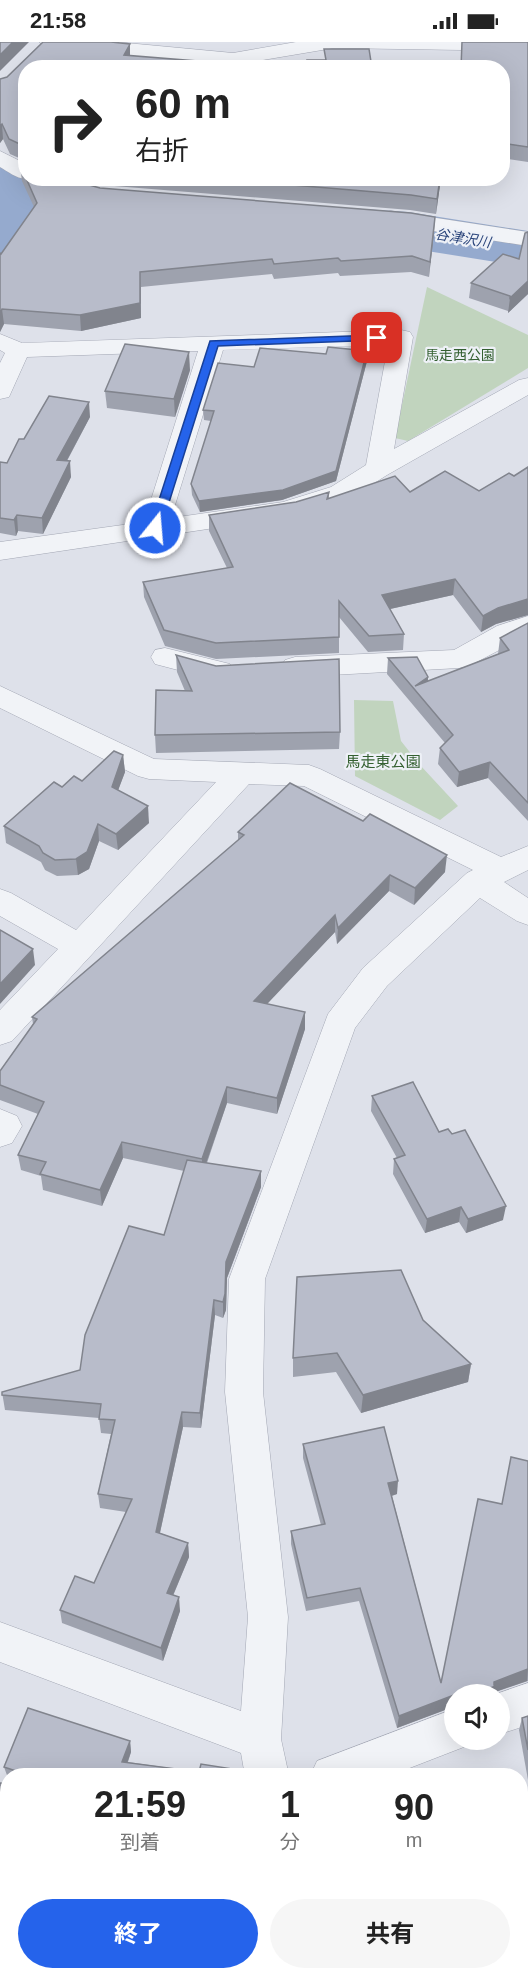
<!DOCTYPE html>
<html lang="ja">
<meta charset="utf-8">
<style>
:root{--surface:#fff;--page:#f6f6f6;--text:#222;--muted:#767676;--accent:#2563eb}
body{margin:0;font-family:Helvetica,"Noto Sans JP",sans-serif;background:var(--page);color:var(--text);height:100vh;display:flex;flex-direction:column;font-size:22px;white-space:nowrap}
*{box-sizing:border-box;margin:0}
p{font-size:20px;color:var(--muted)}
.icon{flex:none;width:33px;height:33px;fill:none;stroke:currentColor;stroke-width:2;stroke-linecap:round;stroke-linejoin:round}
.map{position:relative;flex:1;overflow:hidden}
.panel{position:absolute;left:0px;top:1726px;width:528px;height:212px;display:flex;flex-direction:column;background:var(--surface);border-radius:24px 24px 0 0;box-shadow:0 6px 24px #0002}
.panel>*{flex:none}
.banner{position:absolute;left:18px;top:18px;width:492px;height:126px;border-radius:24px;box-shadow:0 6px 24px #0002;background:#fff;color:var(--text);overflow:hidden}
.fabs{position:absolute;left:444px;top:1642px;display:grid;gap:12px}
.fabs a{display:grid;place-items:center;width:66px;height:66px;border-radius:50%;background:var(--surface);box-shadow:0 6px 24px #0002;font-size:30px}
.pin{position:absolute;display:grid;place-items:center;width:51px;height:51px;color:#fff;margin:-26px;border-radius:12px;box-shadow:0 3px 9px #0006}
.me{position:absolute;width:66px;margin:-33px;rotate:17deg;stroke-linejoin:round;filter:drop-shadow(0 0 4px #0008)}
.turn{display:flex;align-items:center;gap:21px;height:126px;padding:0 18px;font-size:27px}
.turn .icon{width:78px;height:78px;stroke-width:2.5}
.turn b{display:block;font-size:42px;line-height:51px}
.eta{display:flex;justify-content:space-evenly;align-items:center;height:102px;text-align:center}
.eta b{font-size:36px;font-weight:700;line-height:42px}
.button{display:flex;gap:12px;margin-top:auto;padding:12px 18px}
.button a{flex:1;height:69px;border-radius:36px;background:var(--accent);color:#fff;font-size:24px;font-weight:700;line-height:69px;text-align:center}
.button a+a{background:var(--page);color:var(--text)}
.status{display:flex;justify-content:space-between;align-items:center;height:42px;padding:0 30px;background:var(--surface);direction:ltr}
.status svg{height:16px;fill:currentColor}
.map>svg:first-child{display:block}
</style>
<div class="status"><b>21:58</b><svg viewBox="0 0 49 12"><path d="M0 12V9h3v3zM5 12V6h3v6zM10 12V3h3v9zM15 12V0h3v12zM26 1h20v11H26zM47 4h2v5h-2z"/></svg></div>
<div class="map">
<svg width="528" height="1937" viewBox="0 0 528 1937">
<rect width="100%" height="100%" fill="#dee1ea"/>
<g fill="#c1d4be">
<polygon points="427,245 528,293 528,326 408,399 395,396"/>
<polygon points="354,658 393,659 401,699 420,723 458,764 440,778 355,734"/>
</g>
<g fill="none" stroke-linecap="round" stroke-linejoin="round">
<g fill="#95aace" fill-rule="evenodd">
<polygon points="0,120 20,125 26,131 26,136 30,136 37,146 51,194 59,211 65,214 79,214 109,206 130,211 139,224 130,237 122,241 79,251 57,250 25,242 17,237 0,215"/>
<polygon points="317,164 408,170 528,189 528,225 408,206 317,200 296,194 288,182 296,170"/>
</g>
<g stroke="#a3a7b4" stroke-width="1">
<g id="minor">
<polygon points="40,0 116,0 233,11 296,0 528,0 528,9 334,6 233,23 50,6 43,4"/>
<path d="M0,109L26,122V136H30C19,139 9,130 0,125Z"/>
<polygon points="391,169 528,190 528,204 383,181 380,176 383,171"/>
<path d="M401,288L410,290L413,295L394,407L519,338L528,336V353L387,433L349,457L295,474L0,518V500L144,480L198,309L27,315L9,355L0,357V321L5,311L0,308V292L22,301ZM388,303L366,423L331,445L283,460L171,476L223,308Z"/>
<polygon points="528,574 528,593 469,624 459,626 295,635 285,632 281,625 285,618 295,615 454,608 497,584"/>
<polygon points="165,606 230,622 234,629 230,636 220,639 155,622 151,615 155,608"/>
<polygon points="0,644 154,717 309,723 320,727 501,815 528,804 528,828 504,840 528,856 528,883 517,879 480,856 387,944 355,986 265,1237 263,1350 288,1575 281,1697 289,1734 245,1734 241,1711 0,1620 0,1580 241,1669 248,1575 225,1350 229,1237 328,972 363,926 467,831 473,828 304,744 249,742 12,999 0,1003 0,968 58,907 0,874 0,847 11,851 76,888 216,740 149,737 138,734 0,666"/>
<polygon points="0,1067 17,1074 22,1084 12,1101 0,1105"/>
<polygon points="528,1641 528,1683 500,1692 500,1653 493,1653"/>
<polygon points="454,1667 454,1698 471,1698 469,1703 389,1734 310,1734 317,1719"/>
<polygon points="256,1930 302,1930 301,1937 255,1937"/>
</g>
</g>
<use href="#minor" fill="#f1f3f7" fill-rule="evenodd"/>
</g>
<g fill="#9ea2ae">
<polygon points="43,0 111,0 130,2 130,14 197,19 197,26 26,26 26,119 10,112 3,97 0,101 0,37 7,35"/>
<polygon points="462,0 528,0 528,120 502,116 502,26 461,26"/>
<polygon points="26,123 26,136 64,136 100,146 435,175 429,235 411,230 340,234 338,231 274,237 272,232 141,245 141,276 81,289 4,282 0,290 1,212 34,165 22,139 20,124"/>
<polygon points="80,136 441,136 436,172 410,168 102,143"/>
<polygon points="528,190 528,252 508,271 508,269 469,256 471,241 519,217"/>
<polygon points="367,309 367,319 336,439 282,458 200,470 192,453 191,442 211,379 204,378 203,368 254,325 326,312"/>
<polygon points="190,328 175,375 107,366 105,349"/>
<polygon points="90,375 67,419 71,435 43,492 18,489 16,494 0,491 0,420 7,421 24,397"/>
<polygon points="528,425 528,573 496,582 481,590 453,553 390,567 404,592 403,608 368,610 339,575 339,611 216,617 165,604 144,555 143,540 227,526 209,489 209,473 296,460 329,450 329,456 410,450 479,449 514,434"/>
<polygon points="528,581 528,779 488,736 457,745 438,722 440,706 445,701 387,632 388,616 428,635 428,639 498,612 500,596"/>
<polygon points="176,613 340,690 339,707 156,711 155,693 185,649 177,630"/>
<polygon points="123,713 125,730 118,748 149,781 118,808 99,799 89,827 78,833 57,834 45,828 41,820 6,801 4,784 62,745 82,739"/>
<polygon points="238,790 445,830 414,863 389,849 337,902 335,890 266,962 305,987 277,1072 227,1061 207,1121 261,1129 261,1145 227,1236 226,1268 223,1276 215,1273 201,1386 183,1385 160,1491 188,1501 189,1515 173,1554 180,1569 163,1619 62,1581 60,1568 94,1541 126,1470 100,1466 98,1452 111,1392 101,1391 99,1376 5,1368 2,1350 80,1328 164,1193 184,1129 123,1116 102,1164 43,1148 41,1134 21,1128 18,1113 38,1072 0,1058 0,1029 33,982 32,975 238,799"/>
<polygon points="372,1054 439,1090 503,1178 466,1191 459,1180 425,1191 393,1132 394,1117 397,1116 371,1069"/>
<polygon points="423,1278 471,1322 468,1340 361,1371 336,1330 293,1335 293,1316"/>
<polygon points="303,1402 397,1452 392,1454 441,1641 502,1462 528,1419 528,1639 498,1649 454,1653 454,1666 453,1665 397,1686 359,1559 306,1569 291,1502 291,1489 321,1483 303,1416"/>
<polygon points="528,1674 528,1738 519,1688 522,1676"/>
<polygon points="130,1699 131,1710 128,1720 199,1730 252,1734 8,1734 8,1736 4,1725"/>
</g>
<g fill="#81848d">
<polygon points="13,0 29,0 0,29 0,13"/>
<polygon points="130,2 130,16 124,13"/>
<polygon points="2,82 3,97 0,101 0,84"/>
<polygon points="440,136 441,136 436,172 437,157"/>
<polygon points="435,175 434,190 429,235 430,220"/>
<polygon points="140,230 141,276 81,289 80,273"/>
<polygon points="528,239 528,252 508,271 510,256"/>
<polygon points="2,267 4,282 0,290 0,272"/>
<polygon points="367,309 367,319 336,439 282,458 200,470 199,459"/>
<polygon points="189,310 190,328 175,375 174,357"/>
<polygon points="89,360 90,375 59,433 57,418"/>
<polygon points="70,419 71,435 43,492 42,476"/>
<polygon points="17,473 18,489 16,494 14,478"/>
<polygon points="455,537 453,553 381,569 382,553"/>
<polygon points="528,557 528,573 496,582 481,590 483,574 498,566"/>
<polygon points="428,635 427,651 415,644"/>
<polygon points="123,713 125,730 113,762 112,745"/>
<polygon points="490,720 488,736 457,745 459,730"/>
<polygon points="148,764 149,781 118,808 116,792"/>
<polygon points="98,782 99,799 89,827 78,833 76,817"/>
<polygon points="447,813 445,830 414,863 415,846"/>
<polygon points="390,833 389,849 337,902 338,886"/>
<polygon points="335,873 335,890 254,976 254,959"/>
<polygon points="33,907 35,923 0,962 0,942"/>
<polygon points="305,970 305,987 277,1072 277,1056"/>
<polygon points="227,1045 227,1061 202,1133 202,1117"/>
<polygon points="122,1100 123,1116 102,1164 100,1148"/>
<polygon points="261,1129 261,1145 227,1236 226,1268 223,1276 223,1260 226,1220"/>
<polygon points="506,1164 503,1178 466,1191 468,1177"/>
<polygon points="461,1165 459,1180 425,1191 427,1177"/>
<polygon points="214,1258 215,1273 201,1386 200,1371"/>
<polygon points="471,1322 468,1340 361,1371 363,1353"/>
<polygon points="182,1370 183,1385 157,1504 156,1490"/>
<polygon points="398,1439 397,1452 387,1455 388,1441"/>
<polygon points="188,1501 189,1515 168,1565 167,1551"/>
<polygon points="179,1555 180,1569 163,1619 161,1606"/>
<polygon points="528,1627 527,1639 498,1649 497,1653 469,1653 494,1640"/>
<polygon points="454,1653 453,1665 397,1686 399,1674"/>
<polygon points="130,1699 131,1710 124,1730 122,1720"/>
<polygon points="8,1754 8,1786 0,1830 0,1798"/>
</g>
<g fill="#b8bcca" stroke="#81848d" stroke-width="1.5">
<polygon points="0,0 13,0 0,13"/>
<polygon points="43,0 111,0 130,2 124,13 197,19 194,26 26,26 26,105 9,97 2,82 0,84 0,37 7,35"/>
<polygon points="462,0 528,0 528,105 502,101 502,26 461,26"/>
<polygon points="324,7 369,7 372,26 308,26 307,18 326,18"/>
<polygon points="26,123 26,135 20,124"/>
<polygon points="26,136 64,136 100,146 411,171 435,175 430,220 412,214 341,219 338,216 274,222 272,217 140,230 140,261 80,273 2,267 0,272 0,211 1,212 37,161"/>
<polygon points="208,136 440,136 437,157 411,153"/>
<polygon points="528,190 528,239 510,256 510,254 471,241 503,212 519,217 525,191"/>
<polygon points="125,302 189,310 174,357 105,349"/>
<polygon points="328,305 367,309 336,429 283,448 199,459 191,442 214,369 203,368 218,321 254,325 260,306 326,312"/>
<polygon points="49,354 89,360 57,418 70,419 42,476 17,473 14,478 0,476 0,420 7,421 19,397 24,397"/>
<polygon points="528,425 528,557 498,566 483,574 455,537 382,553 404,592 369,594 339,559 339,595 216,601 164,588 143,540 233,525 209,473 296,460 329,450 327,457 395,434 410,450 445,429 479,449 509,431 514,434"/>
<polygon points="528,581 528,761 490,720 459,730 440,706 453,693 388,616 417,615 428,635 415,644 509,608 500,596"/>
<polygon points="176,613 216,624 339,617 340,690 155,693 156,648 192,649"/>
<polygon points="114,709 123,713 112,745 148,764 116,792 98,782 87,810 76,817 55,818 43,811 39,804 4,784 54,740 62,745 74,734 82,739"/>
<polygon points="290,741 363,779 370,772 447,813 415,846 390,833 338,886 335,873 254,959 305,970 277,1056 227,1045 202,1117 122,1100 100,1148 40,1132 46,1120 18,1113 44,1060 0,1043 0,1029 37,977 32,975 244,793 238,790"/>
<polygon points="0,888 33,907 0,942"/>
<polygon points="413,1040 439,1090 448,1087 452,1092 465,1088 506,1164 468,1177 461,1165 427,1177 394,1117 405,1113 372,1054"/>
<polygon points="187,1118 261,1129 226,1220 225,1252 223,1260 214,1258 200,1371 182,1370 156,1490 188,1501 167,1551 179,1555 161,1606 60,1568 75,1534 94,1541 132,1457 98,1452 115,1378 99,1377 101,1362 2,1353 2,1350 80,1328 85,1293 129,1184 164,1193"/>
<polygon points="401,1228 423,1278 471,1322 363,1353 337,1311 293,1316 297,1235"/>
<polygon points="384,1385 398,1439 388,1441 441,1641 478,1457 502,1462 511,1415 528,1419 528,1627 494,1640 494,1643 499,1643 469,1653 454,1653 399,1674 360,1546 307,1556 291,1489 325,1482 303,1402"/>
<polygon points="28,1666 130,1699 122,1720 199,1730 201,1722 252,1730 251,1734 31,1734 4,1725"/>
<polygon points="528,1674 528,1708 522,1676"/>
<polygon points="0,1741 8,1742 8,1754 0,1798"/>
<polygon points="528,1899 528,1937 496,1937 499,1930 520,1930 520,1902"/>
<rect x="153" y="1930" width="84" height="7"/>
</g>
<polygon fill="#2563eb" stroke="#184099" stroke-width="1.5" points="377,293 381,294 381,298 218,304 161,486 155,490 151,489 150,486 210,299"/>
<g text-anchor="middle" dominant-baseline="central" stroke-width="4.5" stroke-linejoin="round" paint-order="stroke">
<g font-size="14" font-style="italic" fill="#2b457b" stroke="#eef1f7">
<text transform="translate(463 196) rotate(9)">谷津沢川</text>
</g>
<g font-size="14" fill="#346031" stroke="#eef1f7">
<text x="460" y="313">馬走西公園</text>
</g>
<g font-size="15" fill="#346031" stroke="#eef1f7">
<text x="383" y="719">馬走東公園</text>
</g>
</g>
</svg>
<div class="fabs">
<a><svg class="icon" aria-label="sound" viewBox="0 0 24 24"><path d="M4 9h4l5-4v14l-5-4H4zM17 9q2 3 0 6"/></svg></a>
</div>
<div class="pin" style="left:377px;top:296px;background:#d93025"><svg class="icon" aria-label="arrive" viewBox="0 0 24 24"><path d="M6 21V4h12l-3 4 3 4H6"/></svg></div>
<svg class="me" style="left:155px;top:486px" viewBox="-20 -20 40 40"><circle r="17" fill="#2563eb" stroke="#fff" stroke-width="3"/><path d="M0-11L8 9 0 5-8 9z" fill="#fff"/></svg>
<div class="banner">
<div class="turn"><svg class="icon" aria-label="right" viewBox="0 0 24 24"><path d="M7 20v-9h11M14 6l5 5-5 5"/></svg><div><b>60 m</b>右折</div></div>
</div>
<section class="panel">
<div class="eta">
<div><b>21:59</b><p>到着</p></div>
<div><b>1</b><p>分</p></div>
<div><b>90</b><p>m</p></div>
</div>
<div class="button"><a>終了</a><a>共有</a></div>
</section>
</div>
